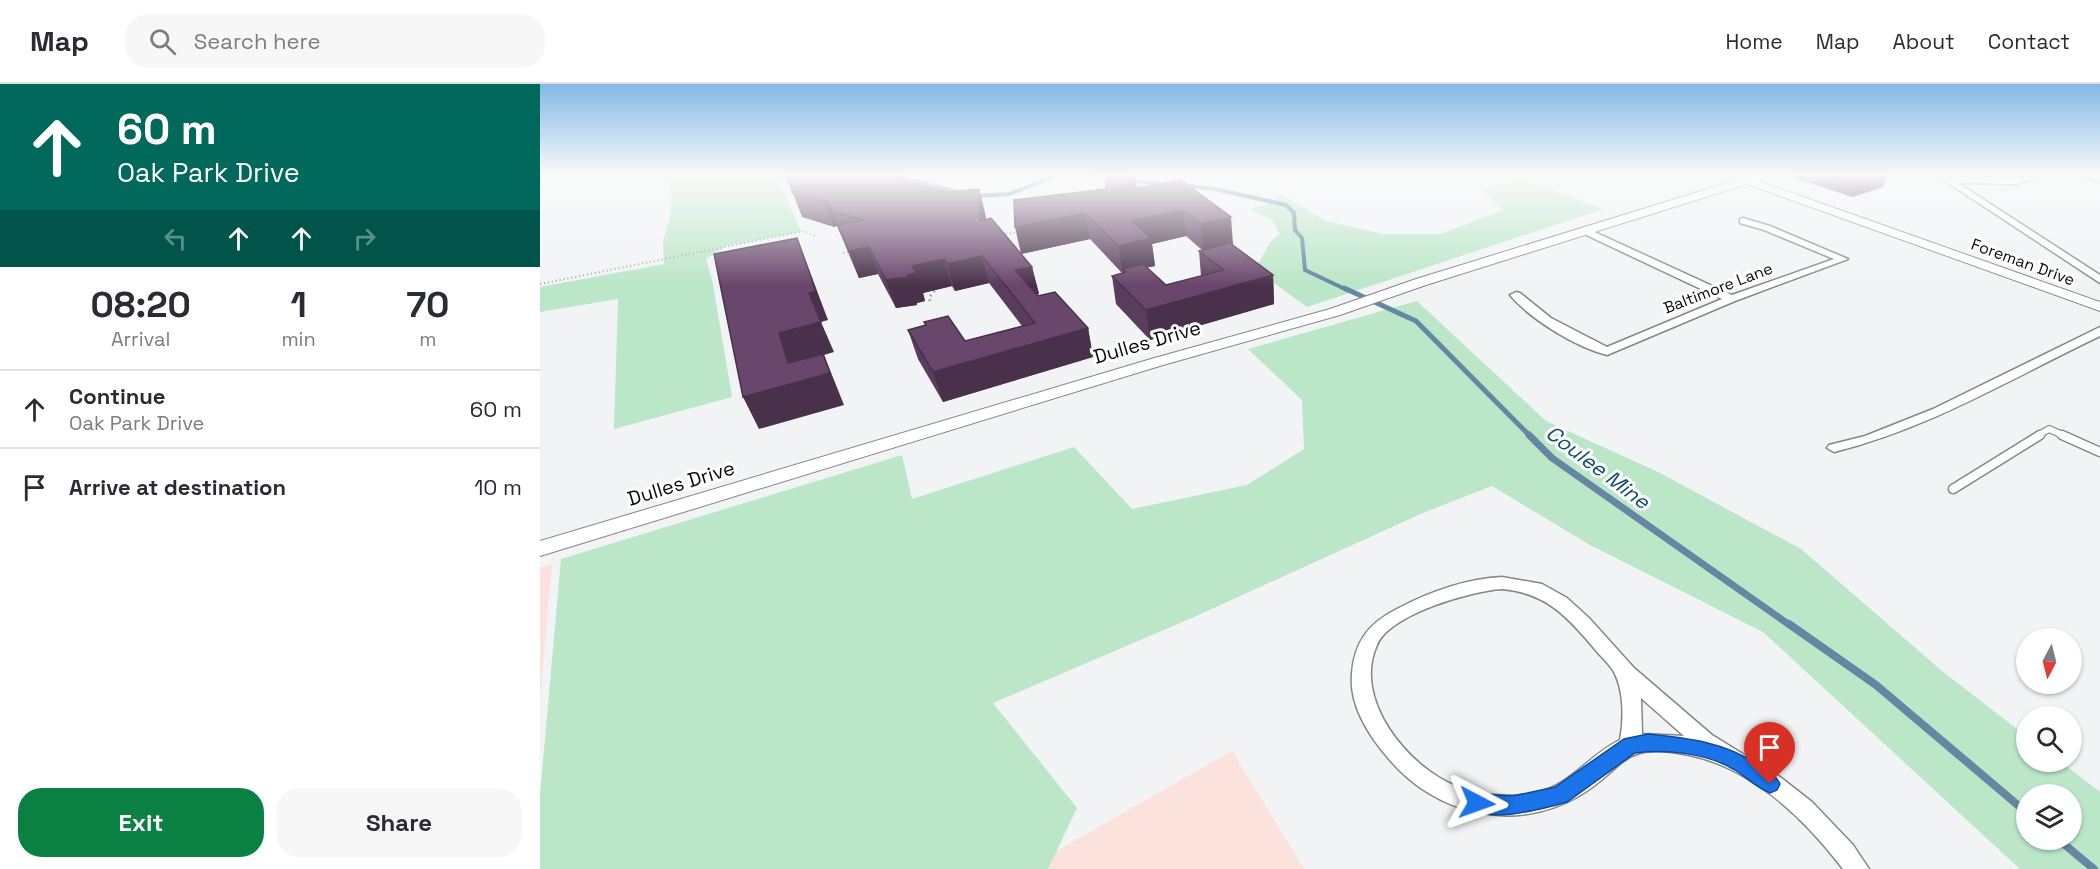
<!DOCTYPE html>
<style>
:root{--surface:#fff;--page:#f7f7f7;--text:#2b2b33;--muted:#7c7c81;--line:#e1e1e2;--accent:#0b8043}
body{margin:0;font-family:"Space Grotesk",sans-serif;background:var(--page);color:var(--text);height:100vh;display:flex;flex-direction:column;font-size:22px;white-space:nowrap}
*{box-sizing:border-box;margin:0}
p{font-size:20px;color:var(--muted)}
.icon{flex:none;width:33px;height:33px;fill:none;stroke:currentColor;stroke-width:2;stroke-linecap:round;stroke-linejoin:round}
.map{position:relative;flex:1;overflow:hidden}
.panel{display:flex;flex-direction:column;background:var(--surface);width:540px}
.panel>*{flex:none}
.guide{background:#00695c;color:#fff;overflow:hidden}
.needle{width:39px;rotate:187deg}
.controls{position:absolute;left:1476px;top:544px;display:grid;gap:12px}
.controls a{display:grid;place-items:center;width:66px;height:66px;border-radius:50%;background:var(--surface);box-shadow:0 2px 4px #0004;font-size:30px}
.pin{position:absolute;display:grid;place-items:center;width:51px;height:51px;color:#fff;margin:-62px -26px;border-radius:50% 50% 50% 0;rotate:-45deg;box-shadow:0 0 6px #0007}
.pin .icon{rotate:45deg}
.me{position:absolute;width:66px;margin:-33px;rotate:94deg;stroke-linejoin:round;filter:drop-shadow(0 0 4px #0008)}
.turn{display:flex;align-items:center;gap:21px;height:126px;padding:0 18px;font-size:27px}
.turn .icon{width:78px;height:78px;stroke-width:2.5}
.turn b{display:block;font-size:42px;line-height:51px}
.lanes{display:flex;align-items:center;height:57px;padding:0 18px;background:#0003;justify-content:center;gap:30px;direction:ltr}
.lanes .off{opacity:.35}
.eta{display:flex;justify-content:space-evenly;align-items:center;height:102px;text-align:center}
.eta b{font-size:36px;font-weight:600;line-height:42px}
.button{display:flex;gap:12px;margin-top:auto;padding:12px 18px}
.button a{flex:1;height:69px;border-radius:24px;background:var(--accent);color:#fff;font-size:24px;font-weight:600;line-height:69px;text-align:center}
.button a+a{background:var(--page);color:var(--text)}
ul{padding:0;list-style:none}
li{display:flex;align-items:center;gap:18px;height:78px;padding:0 18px;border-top:2px solid var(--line)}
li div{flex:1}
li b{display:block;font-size:22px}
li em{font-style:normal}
header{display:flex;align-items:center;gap:36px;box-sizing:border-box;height:84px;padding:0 30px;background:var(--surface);border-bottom:2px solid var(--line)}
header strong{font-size:28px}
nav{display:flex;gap:33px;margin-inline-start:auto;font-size:21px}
.search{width:420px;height:54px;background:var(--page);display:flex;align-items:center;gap:15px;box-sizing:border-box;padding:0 21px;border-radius:24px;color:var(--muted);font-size:22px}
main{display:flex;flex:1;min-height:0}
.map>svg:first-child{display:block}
</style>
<header>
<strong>Map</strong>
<div class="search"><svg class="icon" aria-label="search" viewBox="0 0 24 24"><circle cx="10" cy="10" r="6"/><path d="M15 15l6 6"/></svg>Search here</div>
<nav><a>Home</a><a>Map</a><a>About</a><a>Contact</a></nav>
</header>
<main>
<section class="panel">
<div class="guide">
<div class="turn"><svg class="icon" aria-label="ahead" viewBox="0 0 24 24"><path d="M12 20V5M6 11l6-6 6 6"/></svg><div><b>60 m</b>Oak Park Drive</div></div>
<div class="lanes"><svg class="icon off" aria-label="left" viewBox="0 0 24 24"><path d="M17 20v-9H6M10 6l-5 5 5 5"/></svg><svg class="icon" aria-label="ahead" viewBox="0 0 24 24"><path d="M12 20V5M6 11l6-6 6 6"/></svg><svg class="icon" aria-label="ahead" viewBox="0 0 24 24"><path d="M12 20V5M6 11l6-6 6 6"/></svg><svg class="icon off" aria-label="right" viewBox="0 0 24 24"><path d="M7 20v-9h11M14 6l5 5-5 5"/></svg></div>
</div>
<div class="eta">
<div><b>08:20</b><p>Arrival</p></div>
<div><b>1</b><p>min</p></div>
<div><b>70</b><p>m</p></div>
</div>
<ul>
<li><svg class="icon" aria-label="ahead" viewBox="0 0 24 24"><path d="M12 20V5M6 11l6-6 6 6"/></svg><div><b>Continue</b><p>Oak Park Drive</p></div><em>60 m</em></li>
<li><svg class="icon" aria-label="arrive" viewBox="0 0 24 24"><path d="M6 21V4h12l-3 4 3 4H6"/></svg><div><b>Arrive at destination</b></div><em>10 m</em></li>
</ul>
<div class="button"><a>Exit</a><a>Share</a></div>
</section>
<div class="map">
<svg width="1560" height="785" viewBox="0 0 1560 785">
<rect width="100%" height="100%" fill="#f1f3f5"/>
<g fill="#fce2dc">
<polygon points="12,480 0,614 0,484"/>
<polygon points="692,667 764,785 485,785"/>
</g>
<g fill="#bbe6c7" fill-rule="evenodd">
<polygon points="127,91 236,91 261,148 186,162 166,175 172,195 192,313 74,345 78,215 0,228 0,203 124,180 123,157 129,137 132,116"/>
<polygon points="981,94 1063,125 767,223 715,185 731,157 740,150 732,136 709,125 733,119 741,110 786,137 844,150 901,150 963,126 942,105"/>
<path d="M877,217L1006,337L1118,388L1261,465L1402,587L1486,652V678H1521L1560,708V785H1480L1223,548L1050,461L952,402L885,428L654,533L453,619L537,724L508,785H0V711L21,475L362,371L372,415L534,363L592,425L707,401L764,365L762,316L708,265ZM1486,711H1532V756H1486Z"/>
</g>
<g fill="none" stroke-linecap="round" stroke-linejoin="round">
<g stroke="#6588a2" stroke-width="4">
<polyline points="350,91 422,109"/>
<polyline points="552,91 572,94"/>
<polyline points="588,96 626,101"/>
<polyline points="642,101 675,105 746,121 754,129 755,146 762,154 765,186 807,206"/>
<polyline points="435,112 469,110 518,91"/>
</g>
<polyline stroke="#6588a2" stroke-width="5" points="804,204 876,237 990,352"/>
<polyline stroke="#6588a2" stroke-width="7" points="989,351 1012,374 1251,542"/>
<g stroke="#6588a2" stroke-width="8">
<polyline points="1249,540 1336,601 1486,728"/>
<polyline points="1519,756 1554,785"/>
</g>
<g stroke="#848688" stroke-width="8">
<polyline id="service-far1" points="1497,352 1509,345 1525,352"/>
</g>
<g stroke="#848688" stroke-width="11">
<g id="service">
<polyline points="1522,351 1560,368"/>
<polyline points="1413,405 1500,351"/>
</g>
</g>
<g stroke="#848688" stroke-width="3">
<g id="minor">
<polygon points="1396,91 1410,93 1477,94 1506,91 1477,100 1418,99 1560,191 1560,199"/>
<polygon points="1543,91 1560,92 1560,98 1544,93"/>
<path d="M1203,134L1230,142L1308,175L1195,217L1067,271C1036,263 991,236 970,211L976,208L980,209L1011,234L1067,263L1182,215L1042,149V145H1048L1192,211L1294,175L1224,146L1200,139V135Z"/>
<path d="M1560,243V252C1472,294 1390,344 1294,368L1287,364L1289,361L1325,352L1393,325Z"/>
<path d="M962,493L1002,500L1027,514L1049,534L1094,584L1172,651L1240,693L1272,718L1313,761L1329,785H1303C1265,735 1212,684 1149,671C1078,656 1087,685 1037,713C973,749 895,730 849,675C829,652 809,621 812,590C814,559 828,540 855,526C889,508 924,495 962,493ZM962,505C1005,509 1026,531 1053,563C1059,571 1069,579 1074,588C1084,607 1084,635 1080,656C1050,670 1031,701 996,709C970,714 941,712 916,702C868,683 812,615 837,561C850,530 931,507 962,505ZM1101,614L1144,652L1102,650Z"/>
</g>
</g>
<g stroke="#848688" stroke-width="2">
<polygon id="tertiary" points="1213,91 1230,91 1218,97 1560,218 1560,227 1207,100 886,201 800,231 623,281 0,472 0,457 611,275 790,225 876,195"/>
</g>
<g stroke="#9d9fa0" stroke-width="2" stroke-dasharray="1 3" stroke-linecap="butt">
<polyline points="462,150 476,149"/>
<polyline points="303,169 312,167"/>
<polyline points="0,200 264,147 277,153"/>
</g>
<polyline stroke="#9d9fa0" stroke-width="3" stroke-dasharray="1.5 4" stroke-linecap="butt" points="390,217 389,214 395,206"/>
<use href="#service-far1" stroke="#fff" stroke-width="6"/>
<use href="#service" stroke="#fff" stroke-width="8"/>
<use href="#minor" fill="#fff" fill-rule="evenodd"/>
<use href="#tertiary" fill="#fff" fill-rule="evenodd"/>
</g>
<g fill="#5a3c5c" fill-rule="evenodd">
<path d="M246,91H365L367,97L407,108L439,105L445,129L446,135L481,169L566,105L595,93L596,104L641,96L693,160H692L733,191L734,220L610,256L576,220L572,192L582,189L550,155L481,170L492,183L499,210H497L548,244L553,273L403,318L378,275L368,246L385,241L384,238L425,257L482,242L449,199L415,207L412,202L383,209L385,217L377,219V221L356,224L338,190L319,194L310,173L302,153L297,142L294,143L262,133ZM646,152L662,166L659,167L661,192L626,201L607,183L615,182L612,160Z"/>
<polygon points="1253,91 1348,91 1343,103 1312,113 1252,93"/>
</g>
<g fill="#4a314b">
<polygon points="360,91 365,91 371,113 354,94"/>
<polygon points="1344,91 1348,91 1343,103 1312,113 1317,100"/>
<polygon points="595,93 598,118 579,107"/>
<polygon points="439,105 445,129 447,162 440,137"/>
<polygon points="288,117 297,142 294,143 285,119"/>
<polygon points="643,126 646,152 612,160 615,182 586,188 583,185 583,189 579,162 592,137"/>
<polygon points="545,129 550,155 481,170 475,143"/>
<polygon points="691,133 693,160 664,167 661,140"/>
<polygon points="257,154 288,236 281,238 294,268 284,271 304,321 219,345 203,313 248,279 239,249 269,209"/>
<polygon points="329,163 338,190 319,194 309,167"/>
<polygon points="442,172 449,199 415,207 407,180"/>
<polygon points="404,175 412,202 383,209 385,217 377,219 377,221 356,224 346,196 367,191 372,182"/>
<polygon points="492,183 499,210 482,214 475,186"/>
<polygon points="733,191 734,220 610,256 606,226"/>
<polygon points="548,244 553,273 403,318 393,288"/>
</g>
<g fill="#69466b" stroke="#4a314b" stroke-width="1.5">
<polygon points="246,91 360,91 354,94 407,108 439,105 440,137 451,134 492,183 475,186 498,212 515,208 548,244 393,288 368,246 386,241 384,238 408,232 425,257 495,239 442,172 407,180 404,175 372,182 376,189 367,191 368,193 346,196 329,163 309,167 300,147 298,141 324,136 292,127 288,117 285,119 253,109"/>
<polygon points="566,91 577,91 595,93 579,107 641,96 691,133 661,140 643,126 592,137 611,154 579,162 545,129 475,143 474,116 566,105"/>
<polygon points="1290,91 1344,91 1317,100"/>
<polygon points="257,154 276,207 269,209 281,238 239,249 248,279 283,270 290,289 203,313 174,170"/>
<polygon points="690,159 733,191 606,226 572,192 586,188 583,185 603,180 626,201 684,186 659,167"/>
</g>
<linearGradient id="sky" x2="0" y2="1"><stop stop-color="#83b8e6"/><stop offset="0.45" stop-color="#f9fafa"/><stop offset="1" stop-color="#f9fafa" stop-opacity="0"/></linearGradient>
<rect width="1560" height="201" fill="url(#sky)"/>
<path fill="#1a73e8" stroke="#114b97" stroke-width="1.5" d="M1108,650C1148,654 1185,658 1220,682C1227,687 1236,691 1240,700L1237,706L1230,709C1217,704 1207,694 1195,686C1167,669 1126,665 1095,669L1027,718L1020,720C991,727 959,737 930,726L927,719L930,713L937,710L973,712L1015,703L1084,655Z"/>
<g text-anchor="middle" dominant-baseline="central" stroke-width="6" stroke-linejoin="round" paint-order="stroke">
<g font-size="16" fill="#0b0b0c" stroke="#fff">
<text transform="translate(1483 178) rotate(20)">Foreman Drive</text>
<text transform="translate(1178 204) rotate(-21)">Baltimore Lane</text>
</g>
<g font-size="20" fill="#0b0b0c" stroke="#fff">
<text transform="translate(607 258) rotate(-16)">Dulles Drive</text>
<text transform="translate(141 399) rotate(-17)">Dulles Drive</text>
</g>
<g font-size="21" font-style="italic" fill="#114c6f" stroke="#fff">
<text transform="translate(1058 383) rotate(37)">Coulee Mine</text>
</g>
</g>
</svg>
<div class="controls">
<a><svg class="needle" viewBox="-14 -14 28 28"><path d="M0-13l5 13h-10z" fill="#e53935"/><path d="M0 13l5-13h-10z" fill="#7c7c81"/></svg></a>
<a><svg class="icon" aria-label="search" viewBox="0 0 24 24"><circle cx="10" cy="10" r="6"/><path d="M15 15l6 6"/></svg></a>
<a><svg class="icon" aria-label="layers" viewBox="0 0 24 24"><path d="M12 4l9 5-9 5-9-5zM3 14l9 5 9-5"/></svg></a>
</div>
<div class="pin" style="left:1230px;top:700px;background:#d93025"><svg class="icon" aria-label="arrive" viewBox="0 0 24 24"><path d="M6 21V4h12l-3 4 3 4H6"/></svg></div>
<svg class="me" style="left:937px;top:719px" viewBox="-20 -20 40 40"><path d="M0-17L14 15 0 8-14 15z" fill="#1a73e8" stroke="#fff" stroke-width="4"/></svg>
</div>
</main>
